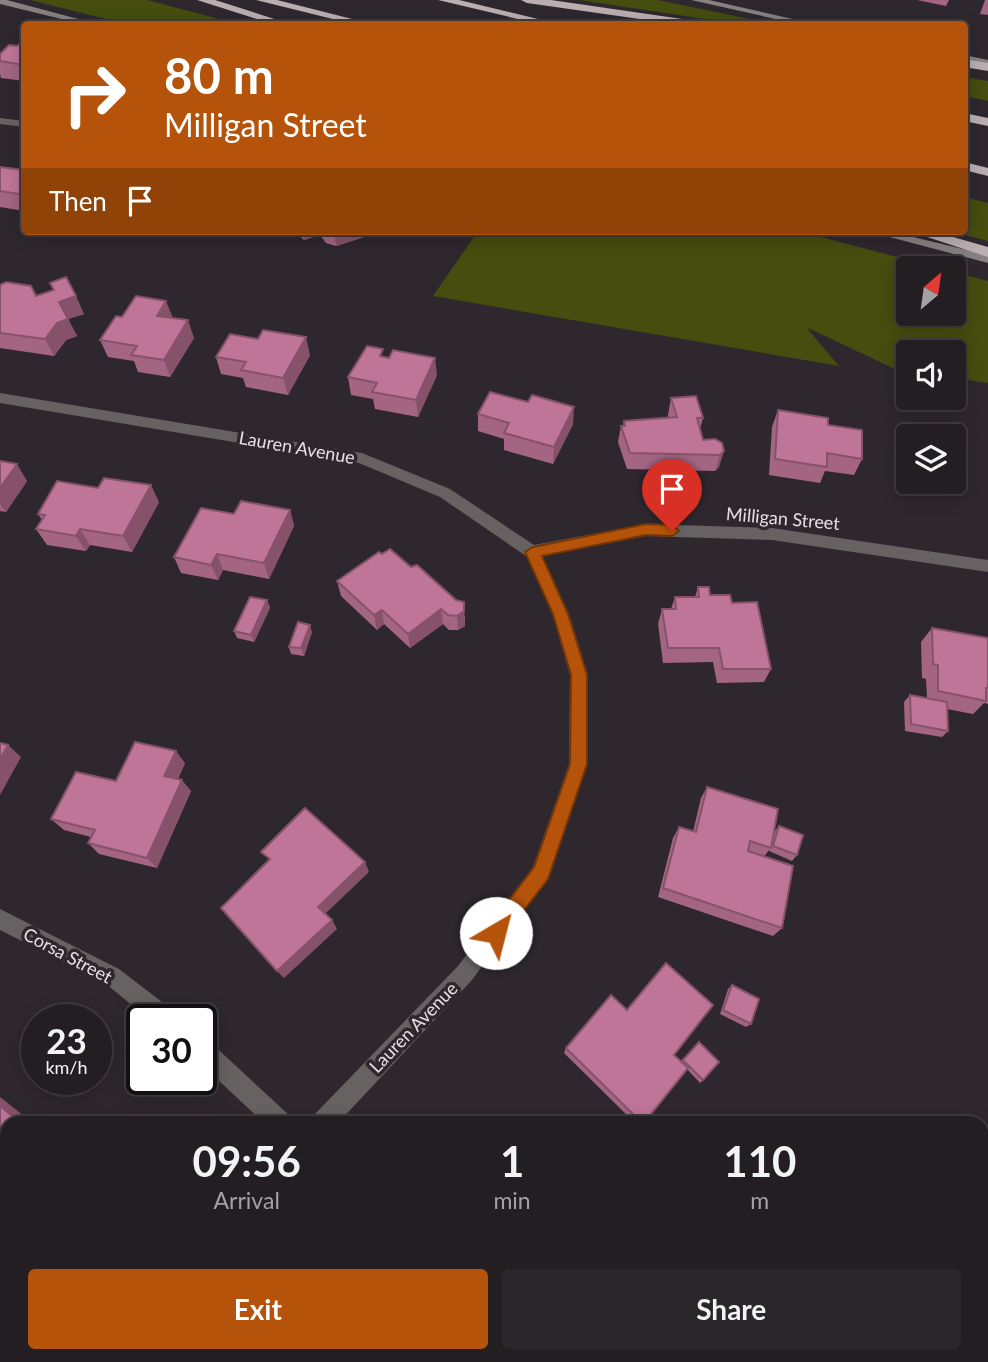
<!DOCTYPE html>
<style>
:root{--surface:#221e22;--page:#2a272a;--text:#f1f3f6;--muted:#a2a2a5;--line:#3f3c40;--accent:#b45309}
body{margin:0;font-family:Lato,sans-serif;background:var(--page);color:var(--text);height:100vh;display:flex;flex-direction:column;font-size:26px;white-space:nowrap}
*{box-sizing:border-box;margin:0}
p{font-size:23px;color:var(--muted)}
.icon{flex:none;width:38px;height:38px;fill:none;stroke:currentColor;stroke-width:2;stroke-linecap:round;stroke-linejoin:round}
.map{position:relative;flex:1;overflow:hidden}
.details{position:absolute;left:0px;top:1116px;width:989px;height:247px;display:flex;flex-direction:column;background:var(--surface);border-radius:21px 21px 0 0;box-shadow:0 4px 18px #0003,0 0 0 2px var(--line)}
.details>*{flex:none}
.top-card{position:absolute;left:21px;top:21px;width:947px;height:214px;border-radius:7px;box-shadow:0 4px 18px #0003,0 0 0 2px var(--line);background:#b45309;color:#fff;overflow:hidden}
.needle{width:46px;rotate:29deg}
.tools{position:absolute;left:896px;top:256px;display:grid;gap:14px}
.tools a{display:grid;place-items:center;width:70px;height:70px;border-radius:7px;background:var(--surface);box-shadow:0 4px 18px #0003,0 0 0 2px var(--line);font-size:35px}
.speed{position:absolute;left:21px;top:1004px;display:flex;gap:14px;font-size:35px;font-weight:700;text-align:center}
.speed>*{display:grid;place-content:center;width:91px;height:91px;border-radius:50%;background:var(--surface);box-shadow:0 4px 18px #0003,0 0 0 2px var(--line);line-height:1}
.speed small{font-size:18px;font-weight:400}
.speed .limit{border:4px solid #111;border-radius:10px;background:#fff;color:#111}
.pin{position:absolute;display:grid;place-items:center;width:60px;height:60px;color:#fff;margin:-72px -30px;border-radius:50% 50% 50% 0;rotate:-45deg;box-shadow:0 0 7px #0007}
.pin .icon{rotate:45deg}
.me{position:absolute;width:77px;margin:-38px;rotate:37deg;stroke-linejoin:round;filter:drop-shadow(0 0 5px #0008)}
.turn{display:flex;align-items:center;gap:24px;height:147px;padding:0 28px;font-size:32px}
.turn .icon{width:91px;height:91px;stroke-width:2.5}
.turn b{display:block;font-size:49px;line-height:60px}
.then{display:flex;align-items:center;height:66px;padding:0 28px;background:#0003;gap:14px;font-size:26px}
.eta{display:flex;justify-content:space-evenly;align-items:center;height:119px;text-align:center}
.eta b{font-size:42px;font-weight:700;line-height:49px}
.cta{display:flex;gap:14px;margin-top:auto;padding:14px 28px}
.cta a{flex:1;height:80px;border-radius:7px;background:var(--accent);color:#fff;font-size:28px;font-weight:700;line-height:80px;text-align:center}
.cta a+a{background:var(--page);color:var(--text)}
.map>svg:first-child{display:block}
</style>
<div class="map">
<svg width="988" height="1362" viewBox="0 0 988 1362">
<rect width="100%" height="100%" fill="#2e282e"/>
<g fill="#454d0f">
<polygon points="30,0 147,0 238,24 126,24"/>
<polygon points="579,0 658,0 773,24 738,24"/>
<polygon points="964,77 988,81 988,101 964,96"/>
<polygon points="964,197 988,203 988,241 950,231 964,231"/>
<polygon points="478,231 798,231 939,268 908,268 908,313 954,313 954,272 988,281 988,383 954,378 954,352 908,352 908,371 895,369 806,327 839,366 433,296"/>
</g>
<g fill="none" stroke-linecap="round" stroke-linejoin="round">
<g fill="#666262" fill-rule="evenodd">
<polygon points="0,118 24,121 24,127 0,124"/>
<polygon points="0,393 362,453 450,489 534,545 646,524 772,528 988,560 988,572 772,540 646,536 542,556 569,614 588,675 587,764 551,872 472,980 337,1124 310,1124 313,1116 458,966 533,867 569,764 570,675 553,614 526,556 440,497 359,463 0,403"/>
<polygon points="0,909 119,969 175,1012 178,1020 150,1020 105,983 0,930"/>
<polygon points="201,1038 209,1041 290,1116 293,1124 265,1124 201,1064"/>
<polygon points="83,1356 112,1356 109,1362 80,1362"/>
</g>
<g fill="#888182" fill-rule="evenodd">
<polygon points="0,0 7,0 97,24 82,24 0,4"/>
<polygon points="691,0 709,0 814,24 798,24"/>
<polygon points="964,55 988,60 988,66 964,61"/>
<polygon points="867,231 888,231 988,255 988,263"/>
</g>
<g fill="#baaeb0" fill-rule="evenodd">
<polygon points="197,0 215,0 290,24 273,24"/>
<polygon points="256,0 277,0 372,24 353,24"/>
<polygon points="438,0 459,0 559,24 539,24"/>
<polygon points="521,0 551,0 696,21 702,24 675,24 527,3"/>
<polygon points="964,59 988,63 988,71 964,67"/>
<polygon points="964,113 988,118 988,126 964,121"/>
<polygon points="964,162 988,168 988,176 964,170"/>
<polygon points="909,231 932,231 988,247 988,257"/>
</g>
</g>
<g fill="#a46583">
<polygon points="917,0 949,0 946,6"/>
<polygon points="985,0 988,0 988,15 980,14"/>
<polygon points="24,41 24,81 1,78 0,74 0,54"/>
<polygon points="0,167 24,170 24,211 0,207"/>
<polygon points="96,231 128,231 125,236"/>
<polygon points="289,231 371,231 367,236 336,246 326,243 320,235 304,240 299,235 293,237"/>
<polygon points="0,285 37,296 84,314 68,319 77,336 66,340 54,356 0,348"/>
<polygon points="172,318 194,338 170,377 138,372 134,361 108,357 100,340"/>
<polygon points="310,355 288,395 246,387 243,378 221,374 216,357"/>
<polygon points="384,357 437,375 418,417 375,409 373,399 351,395 348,377"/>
<polygon points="671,398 703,418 700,429 703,440 722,443 719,467 715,471 627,469 618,442 621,426 623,426 624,421 668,418 668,415"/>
<polygon points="778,410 828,425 862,459 854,475 825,471 820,483 769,475 772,427"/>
<polygon points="478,414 573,424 553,464 504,450 504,439 478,431"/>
<polygon points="0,461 27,481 6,512 0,511"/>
<polygon points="159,502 132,552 90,545 86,551 47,545 36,529 42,520 38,514"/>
<polygon points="290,510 294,526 269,579 223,570 218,580 181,573 174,557 234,514"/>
<polygon points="337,581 465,616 465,626 458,630 449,630 443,624 410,648 384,624 377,630 341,596"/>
<polygon points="698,587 710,595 732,603 771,669 764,682 717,683 713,662 663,663 658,624 662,609 671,609 675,597 695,597"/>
<polygon points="267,600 270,608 254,642 237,638 234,631"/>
<polygon points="932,628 988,638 988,704 984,703 973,714 947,709 948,731 942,737 905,731 904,702 910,695 927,698 926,679 922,678 921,642"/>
<polygon points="312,632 304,656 291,654 289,647"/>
<polygon points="185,763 178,779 191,791 157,868 99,854 88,843 91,837 64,830 51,819 116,781"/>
<polygon points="707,787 772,841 775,831 779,826 797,855 792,861 769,851 769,850 764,857 782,928 773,936 658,897 673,838 679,827 693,832 701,798"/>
<polygon points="732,985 751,1024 746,1027 720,1014 728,989"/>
<polygon points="699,1042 703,1080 700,1083 687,1069 644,1124 636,1124 564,1053 566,1048 674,1055 681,1061"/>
<polygon points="982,1231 988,1231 988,1362 956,1362 959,1356 982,1356 982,1318 985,1312 984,1295 982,1295"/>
</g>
<g fill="#86526a">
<polygon points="24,188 24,207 19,194"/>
<polygon points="291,231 299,231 299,235 293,237"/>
<polygon points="302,231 320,231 320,235 304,240"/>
<polygon points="334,231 371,231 367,236 336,246"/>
<polygon points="76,296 84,314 67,319 59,302"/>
<polygon points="166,301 173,318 157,316"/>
<polygon points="68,319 77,336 66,340 54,356 45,339 57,323"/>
<polygon points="188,320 194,338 170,377 164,360"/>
<polygon points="306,337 310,355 288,395 283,378"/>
<polygon points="435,358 437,375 418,417 416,400"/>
<polygon points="574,407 573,424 553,464 554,447"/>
<polygon points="724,451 719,467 715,471 720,455"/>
<polygon points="17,464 27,481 6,512 0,504 0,488"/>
<polygon points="151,485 159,502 132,552 123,536"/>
<polygon points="290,510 294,526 269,579 264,563"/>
<polygon points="80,529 90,545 86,551 76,536"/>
<polygon points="217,554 223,570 218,580 211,565"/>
<polygon points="267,600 270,608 254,642 251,635"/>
<polygon points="464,602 465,626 458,630 457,616"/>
<polygon points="441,609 443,624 410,648 408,634"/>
<polygon points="382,610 384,624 377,630 374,615"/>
<polygon points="310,625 312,632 304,656 301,648"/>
<polygon points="8,745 21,757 0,795 0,759"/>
<polygon points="176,751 185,763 173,788 164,776"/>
<polygon points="182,780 191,791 157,868 147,858"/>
<polygon points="365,862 369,872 323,916 318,907"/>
<polygon points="332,920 337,929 284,978 277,971"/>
<polygon points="0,1097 34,1124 22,1124 0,1106"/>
<polygon points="7,1211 7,1230 0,1230 0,1221"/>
<polygon points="359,1356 368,1356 372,1362 363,1362"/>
</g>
<g fill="#bf7598" stroke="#86526a" stroke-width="2">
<polygon points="23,41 24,41 24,65 0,61 0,54 9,45 17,46"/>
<polygon points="0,167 24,170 24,188 19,194 0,191"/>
<polygon points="66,277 76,296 59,302 68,319 57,323 45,339 0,333 0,285 6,282 31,286 36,296 54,290 50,283"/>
<polygon points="136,296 166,301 157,316 188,320 164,360 131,355 137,346 100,340 116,316 122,317"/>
<polygon points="263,330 306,337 283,378 241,370 246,362 216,357 230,334 258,339"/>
<polygon points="367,346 383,349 380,356 389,358 393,350 435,358 416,400 372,392 377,383 348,377"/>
<polygon points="490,392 528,402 532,395 574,407 554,447 504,433 509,423 478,414"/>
<polygon points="696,396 703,418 697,418 703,440 715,439 722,443 724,451 720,455 630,453 621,426 625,426 624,421 677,417 671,398"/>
<polygon points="778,410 828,418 828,425 862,430 862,459 827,453 827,467 775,459"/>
<polygon points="0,461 17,464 0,488"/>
<polygon points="104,478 151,485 123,536 80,529 76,536 36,529 45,515 38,514 57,481 98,488"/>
<polygon points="241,501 290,510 264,563 217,554 211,565 174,557 201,508 234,514"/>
<polygon points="390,549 411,567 417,565 456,600 464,602 464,611 457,616 448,615 441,609 408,634 382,610 374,615 337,581 379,552 382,554"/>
<polygon points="698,587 709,587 710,595 730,595 732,603 757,602 771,669 723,669 719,648 668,648 662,609 676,609 675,597 699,597"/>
<polygon points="250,597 267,600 251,635 234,631"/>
<polygon points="298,622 310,625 301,648 289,647"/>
<polygon points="932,628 988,638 988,688 986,688 986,701 938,691 938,665 933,664"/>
<polygon points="910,695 947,702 948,731 911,724"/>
<polygon points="135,742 176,751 164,776 182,780 147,858 88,843 95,830 51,819 76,772 116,781"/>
<polygon points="0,743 8,745 0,759"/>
<polygon points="707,787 778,809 771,848 750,841 748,851 793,866 782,928 663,888 679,827 696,832"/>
<polygon points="305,808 365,862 318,907 332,920 277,971 221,908 270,859 261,852"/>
<polygon points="779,826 803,835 797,855 773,846"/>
<polygon points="666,963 713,1005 674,1055 688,1068 643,1124 566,1048 611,995 627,1010"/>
<polygon points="732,985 759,999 751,1024 723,1010"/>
<polygon points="699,1042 719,1062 703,1080 683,1060"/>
<polygon points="0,1106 22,1124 7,1124 7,1211 0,1221"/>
<polygon points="988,1245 988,1293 982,1287 982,1256"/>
<polygon points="988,1343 988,1362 977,1362 980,1356 982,1356 982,1354"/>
<polygon points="330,1356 359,1356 363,1362 325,1362"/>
<polygon points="768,1356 795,1356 791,1362 773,1362"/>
</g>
<polygon fill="#b45309" stroke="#753606" stroke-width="2" points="646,524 672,525 679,531 672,536 646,535 542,556 568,614 587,675 587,764 548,879 502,939 496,942 489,939 486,933 489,926 534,867 570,764 571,675 553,614 525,552 533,547"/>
<g text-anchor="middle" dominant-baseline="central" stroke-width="7" stroke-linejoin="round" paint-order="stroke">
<g font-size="18" fill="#e4e1e4" stroke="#2e282e">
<text transform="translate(297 447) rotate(10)">Lauren Avenue</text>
<text transform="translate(783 518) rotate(5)">Milligan Street</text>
<text transform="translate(68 955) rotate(28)">Corsa Street</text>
<text transform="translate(413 1027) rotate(-46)">Lauren Avenue</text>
</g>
</g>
</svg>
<div class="tools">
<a><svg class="needle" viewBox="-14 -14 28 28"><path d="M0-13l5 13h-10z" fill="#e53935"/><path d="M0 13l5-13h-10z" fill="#a2a2a5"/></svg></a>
<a><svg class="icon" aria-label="sound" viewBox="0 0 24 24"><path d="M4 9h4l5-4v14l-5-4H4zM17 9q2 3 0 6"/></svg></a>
<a><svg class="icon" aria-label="layers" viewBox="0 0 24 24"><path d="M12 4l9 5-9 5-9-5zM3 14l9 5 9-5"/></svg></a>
</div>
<div class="speed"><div>23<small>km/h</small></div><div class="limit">30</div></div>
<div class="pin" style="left:672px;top:531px;background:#d93025"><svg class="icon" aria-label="arrive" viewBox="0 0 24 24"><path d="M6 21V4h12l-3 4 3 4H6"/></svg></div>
<svg class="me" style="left:496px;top:933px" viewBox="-20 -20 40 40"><circle r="19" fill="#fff"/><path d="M0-13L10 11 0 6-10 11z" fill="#b45309"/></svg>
<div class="top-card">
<div class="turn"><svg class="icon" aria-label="right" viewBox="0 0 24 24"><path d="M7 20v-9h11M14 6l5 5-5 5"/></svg><div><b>80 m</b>Milligan Street</div></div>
<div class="then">Then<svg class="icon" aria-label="arrive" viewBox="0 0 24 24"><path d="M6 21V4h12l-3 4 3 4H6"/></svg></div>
</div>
<section class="details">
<div class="eta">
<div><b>09:56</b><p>Arrival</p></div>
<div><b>1</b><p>min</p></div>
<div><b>110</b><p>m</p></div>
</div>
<div class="cta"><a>Exit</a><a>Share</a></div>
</section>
</div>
